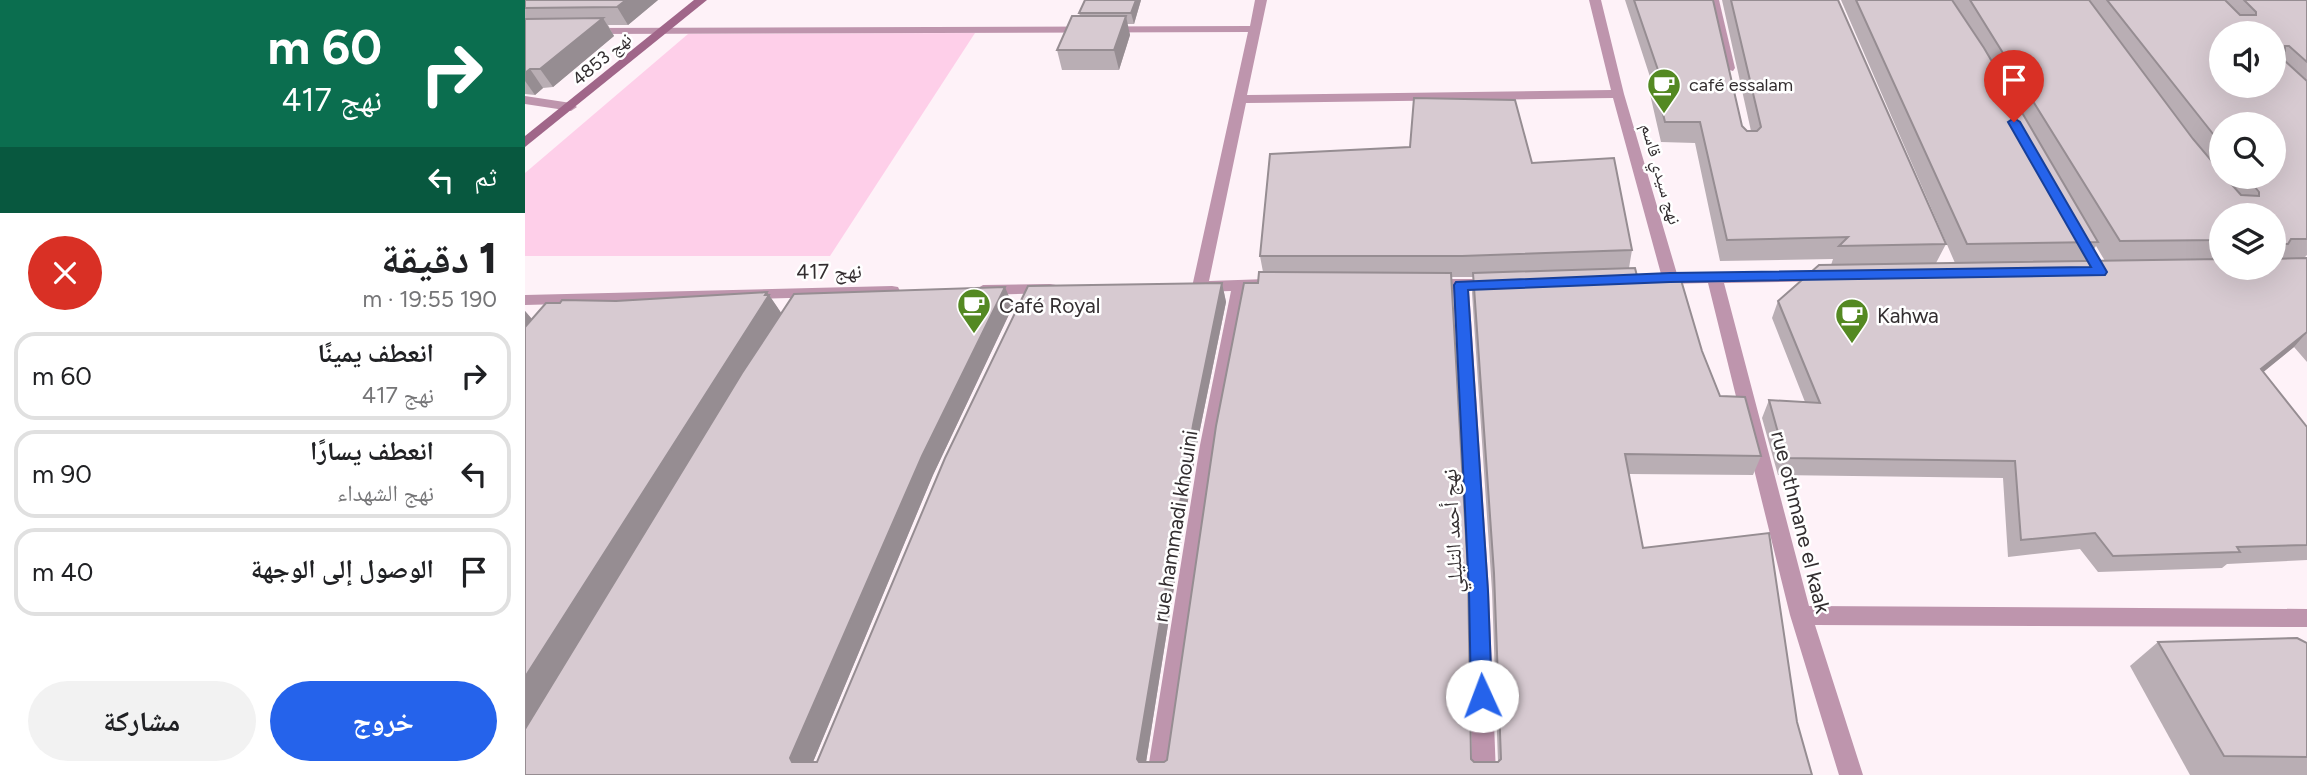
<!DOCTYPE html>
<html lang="ar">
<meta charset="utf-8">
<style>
:root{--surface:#fff;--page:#f2f2f2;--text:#202124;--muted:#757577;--line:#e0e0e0;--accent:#2563eb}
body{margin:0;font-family:Figtree,"Noto Naskh Arabic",sans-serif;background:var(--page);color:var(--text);direction:rtl;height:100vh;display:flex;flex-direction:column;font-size:26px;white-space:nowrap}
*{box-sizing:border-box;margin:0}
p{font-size:23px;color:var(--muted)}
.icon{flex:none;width:38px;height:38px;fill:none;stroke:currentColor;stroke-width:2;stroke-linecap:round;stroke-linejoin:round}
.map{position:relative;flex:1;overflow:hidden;direction:ltr}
.details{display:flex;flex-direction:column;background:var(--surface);width:525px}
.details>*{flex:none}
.hud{background:#0b6e4f;color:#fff;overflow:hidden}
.fabs{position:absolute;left:1684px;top:21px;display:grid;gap:14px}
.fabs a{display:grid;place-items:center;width:77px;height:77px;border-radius:50%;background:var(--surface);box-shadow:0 7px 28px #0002;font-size:35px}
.pin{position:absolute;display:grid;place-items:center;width:60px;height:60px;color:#fff;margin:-72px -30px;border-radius:50% 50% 50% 0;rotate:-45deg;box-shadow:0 0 7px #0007}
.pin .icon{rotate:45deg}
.me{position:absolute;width:77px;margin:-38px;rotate:358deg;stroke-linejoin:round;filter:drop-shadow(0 0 5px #0008)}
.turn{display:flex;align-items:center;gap:24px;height:147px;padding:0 28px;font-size:32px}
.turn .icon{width:91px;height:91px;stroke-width:2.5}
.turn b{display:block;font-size:49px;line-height:60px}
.then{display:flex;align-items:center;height:66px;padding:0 28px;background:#0003;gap:14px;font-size:26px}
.round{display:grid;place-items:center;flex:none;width:74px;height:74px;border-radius:37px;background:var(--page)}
.overview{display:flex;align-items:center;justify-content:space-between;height:119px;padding:0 28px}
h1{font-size:42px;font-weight:800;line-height:52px}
.cta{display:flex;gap:14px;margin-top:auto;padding:14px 28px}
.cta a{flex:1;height:80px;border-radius:42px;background:var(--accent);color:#fff;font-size:28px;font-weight:800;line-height:80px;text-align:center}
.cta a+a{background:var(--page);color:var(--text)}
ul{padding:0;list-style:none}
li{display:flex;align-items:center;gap:21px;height:88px;margin:0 14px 10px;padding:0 14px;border:4px solid var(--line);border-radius:21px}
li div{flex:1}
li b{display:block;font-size:26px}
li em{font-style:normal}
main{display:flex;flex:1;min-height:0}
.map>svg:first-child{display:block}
</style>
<main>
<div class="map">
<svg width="1782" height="775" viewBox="0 0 1782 775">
<rect width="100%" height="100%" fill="#fef2f8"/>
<polygon fill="#fecfe9" points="450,33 305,256 0,256 0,173 163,34"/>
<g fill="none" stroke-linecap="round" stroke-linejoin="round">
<g fill="#be95ad" fill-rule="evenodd">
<polygon points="730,0 742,0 722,95 1086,90 1064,0 1076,0 1099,94 1152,274 1305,271 1313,276 1305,281 1199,283 1284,606 1782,609 1782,627 1290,625 1338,775 1314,775 1265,615 1183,283 1088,285 1080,280 1088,275 1136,274 1088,98 721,103 684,281 742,279 750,284 742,289 722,290 693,445 646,775 622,775 675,445 706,291 675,292 667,287 723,32 63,34 57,31 63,28 725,26"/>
<polygon points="1182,0 1194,0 1210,68 1208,71 1198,68"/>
<polygon points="0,96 46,103 52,107 46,111 0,104"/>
<polygon points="903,279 969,279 977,284 969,289 944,289 964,591 971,775 947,775 944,591 928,289 897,288 895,284 897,280"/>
<polygon points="525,284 531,285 533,289 531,293 458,295 450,290 458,285"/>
<polygon points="367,286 373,287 375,291 373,295 0,305 0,295"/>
</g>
<polygon fill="#a06689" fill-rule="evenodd" points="169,0 182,0 0,147 0,136"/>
</g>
<g fill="#b9aeb4" fill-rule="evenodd">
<polygon points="0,0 133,0 103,25 83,25 89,36 28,87 18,88 10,95 0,94"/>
<polygon points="616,0 609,24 602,24 605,35 594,70 537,70 532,50 555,16 554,13"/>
<path d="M1100,0H1188L1217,126L1222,131H1226L1197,0H1313L1421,244L1411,263H1430L1316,0H1782V255L1779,258H1782V362L1769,347L1738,372L1782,427V560L1702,564L1697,568L1573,572L1555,549L1483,557L1478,478L1253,475L1237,418L1244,400L1280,402L1247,318L1253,301L1306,265L1308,259L1195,261L1170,143L1136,142L1125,94L1127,83ZM1696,124L1748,177H1696ZM1696,215H1748V268H1696ZM1571,246L1580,261H1561Z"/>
<path d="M1007,163L1107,250L1104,268L1113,280L1177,351L1195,396L1236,456L1228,475L1104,474L1118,548L1272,722L1287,775H0V311L7,319L91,301L244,295L256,313L488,306L408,475L288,762H292L697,283L701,302L672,444L621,762H639L642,760L733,283L738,272L735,256ZM926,277H948L947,293L967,591L973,762H949L946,759Z"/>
<polygon points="1633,642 1782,643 1782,775 1665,775 1605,666"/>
</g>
<g fill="#968d92">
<polygon points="101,0 133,0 103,25 92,7"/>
<polygon points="611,0 616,0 609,24 606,13"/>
<polygon points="601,16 605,35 594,70 589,50"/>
<polygon points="78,18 89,36 28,87 15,69"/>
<polygon points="5,69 18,88 10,95 0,81 0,73"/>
<polygon points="697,283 701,302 672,444 619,775 612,759 668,425"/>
<polygon points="480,287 488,306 408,475 283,774 267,762 265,758 397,456"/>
<polygon points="242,292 257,314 0,733 0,677"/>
<polygon points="0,311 11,324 0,338"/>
<polygon points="1782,332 1769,347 1720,387 1736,369"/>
</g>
<g fill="#d7cad1" stroke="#968d92" stroke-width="2" fill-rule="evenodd">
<polygon points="0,0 101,0 92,7 0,8"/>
<polygon points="560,0 611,0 606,13 554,13"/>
<polygon points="1109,0 1188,0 1217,126 1222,131 1232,131 1236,127 1206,0 1313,0 1421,244 1314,246 1323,237 1202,240 1175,122 1140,122 1128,73 1134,73"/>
<polygon points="1331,0 1427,0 1459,48 1573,242 1442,244"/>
<path d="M1445,0H1564L1668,139L1696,172V177H1700L1716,195L1734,196V192L1722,177H1748V124H1696V144L1582,0H1700L1715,15H1731V12L1719,0H1782V62L1764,46H1760V61L1782,81V239H1766L1763,244H1748V215H1696V240L1595,241ZM1696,33H1748V86H1696Z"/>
<polygon points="547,16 601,16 589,50 532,50"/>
<polygon points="78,18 15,69 5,69 0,73 0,19"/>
<polygon points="889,98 990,100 1007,163 1089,158 1107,250 937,256 735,256 745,154 885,147"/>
<polygon points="1782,258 1782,332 1736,369 1782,427 1782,545 1712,547 1715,552 1588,556 1570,533 1496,540 1490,461 1260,458 1244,400 1295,403 1253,301 1294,265 1696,259 1696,268 1748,268 1748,259"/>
<polygon points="1110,268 1113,280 1156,280 1177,351 1195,396 1220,397 1236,456 1100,454 1118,548 1244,533 1272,722 1287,775 0,775 0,729 217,373 269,294 480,287 397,456 265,758 267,762 292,762 420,458 503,286 697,283 668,425 612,759 614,762 639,762 642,760 691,426 719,283 733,283 734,272 926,273 943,573 946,759 949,762 973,762 976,759 969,573 948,273"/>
<polygon points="242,292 240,295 244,295 0,677 0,327 21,303 35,303 37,300 91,301"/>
<polygon points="1772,638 1782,643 1782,757 1699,756 1633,642"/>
</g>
<polygon fill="#2563eb" stroke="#184099" stroke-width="2" points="1489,118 1495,122 1582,272 1580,275 1145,282 943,290 963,591 967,696 964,703 957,706 949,703 946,696 944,591 929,285 931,282 1145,273 1566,267 1483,122"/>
<defs>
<g id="cafe-pin" transform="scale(1.75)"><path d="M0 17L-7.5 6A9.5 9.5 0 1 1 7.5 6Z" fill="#548922" stroke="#fff"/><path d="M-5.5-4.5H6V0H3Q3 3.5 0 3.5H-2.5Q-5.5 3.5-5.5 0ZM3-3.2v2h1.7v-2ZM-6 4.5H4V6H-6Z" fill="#fff"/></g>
</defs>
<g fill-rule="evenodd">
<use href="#cafe-pin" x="1139" y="85"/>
<use href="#cafe-pin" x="449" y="305"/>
<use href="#cafe-pin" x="1327" y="315"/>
</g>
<g text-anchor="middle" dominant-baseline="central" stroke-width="5" stroke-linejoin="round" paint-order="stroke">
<g font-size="18" fill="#332e30" stroke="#fff">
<text transform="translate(77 59) rotate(-40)">نهج 4853</text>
<text transform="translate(1136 174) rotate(74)">نهج سيدي قاسم</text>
</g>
<g font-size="18" fill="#332e30" stroke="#fff" text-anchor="start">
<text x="1164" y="85">café essalam</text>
</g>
<g font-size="21" fill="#332e30" stroke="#fff">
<text transform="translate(304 271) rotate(-1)">نهج 417</text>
<text transform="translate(1276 522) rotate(76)">rue othmane el kaak</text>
<text transform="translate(650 526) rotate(-81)">rue hammadi khouini</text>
<text transform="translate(927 531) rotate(-93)">نهج أحمد التليلي</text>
</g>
<g font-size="21" fill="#332e30" stroke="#fff" text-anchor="start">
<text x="474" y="305">Café Royal</text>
<text x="1352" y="315">Kahwa</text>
</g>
</g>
</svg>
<div class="fabs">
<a><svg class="icon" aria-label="sound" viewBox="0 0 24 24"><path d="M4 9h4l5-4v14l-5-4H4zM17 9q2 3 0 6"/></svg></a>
<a><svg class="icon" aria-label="search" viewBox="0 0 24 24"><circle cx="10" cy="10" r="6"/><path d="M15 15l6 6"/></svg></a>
<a><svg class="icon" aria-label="layers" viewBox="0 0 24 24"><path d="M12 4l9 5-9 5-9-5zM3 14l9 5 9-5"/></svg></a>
</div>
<div class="pin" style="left:1489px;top:122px;background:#d93025"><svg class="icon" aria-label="arrive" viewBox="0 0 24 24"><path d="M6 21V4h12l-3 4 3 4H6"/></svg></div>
<svg class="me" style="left:957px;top:696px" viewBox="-20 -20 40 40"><circle r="19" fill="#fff"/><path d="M0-13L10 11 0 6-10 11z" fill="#2563eb"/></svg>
</div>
<section class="details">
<div class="hud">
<div class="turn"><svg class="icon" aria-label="right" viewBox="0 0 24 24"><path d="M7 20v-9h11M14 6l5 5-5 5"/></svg><div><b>60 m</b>نهج 417</div></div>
<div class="then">ثم<svg class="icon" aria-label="left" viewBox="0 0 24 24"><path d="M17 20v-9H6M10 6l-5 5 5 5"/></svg></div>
</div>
<div class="overview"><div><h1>1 دقيقة</h1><p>190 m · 19:55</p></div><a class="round" style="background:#d93025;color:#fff"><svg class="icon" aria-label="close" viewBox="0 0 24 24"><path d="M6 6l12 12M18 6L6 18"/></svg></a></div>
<ul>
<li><svg class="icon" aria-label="right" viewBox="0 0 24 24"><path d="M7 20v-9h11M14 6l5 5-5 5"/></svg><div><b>انعطف يمينًا</b><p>نهج 417</p></div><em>60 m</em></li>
<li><svg class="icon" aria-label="left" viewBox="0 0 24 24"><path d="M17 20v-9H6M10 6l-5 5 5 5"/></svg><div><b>انعطف يسارًا</b><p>نهج الشهداء</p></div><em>90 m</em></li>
<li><svg class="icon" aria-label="arrive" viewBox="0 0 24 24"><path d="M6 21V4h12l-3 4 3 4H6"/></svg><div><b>الوصول إلى الوجهة</b></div><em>40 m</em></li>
</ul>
<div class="cta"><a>خروج</a><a>مشاركة</a></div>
</section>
</main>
